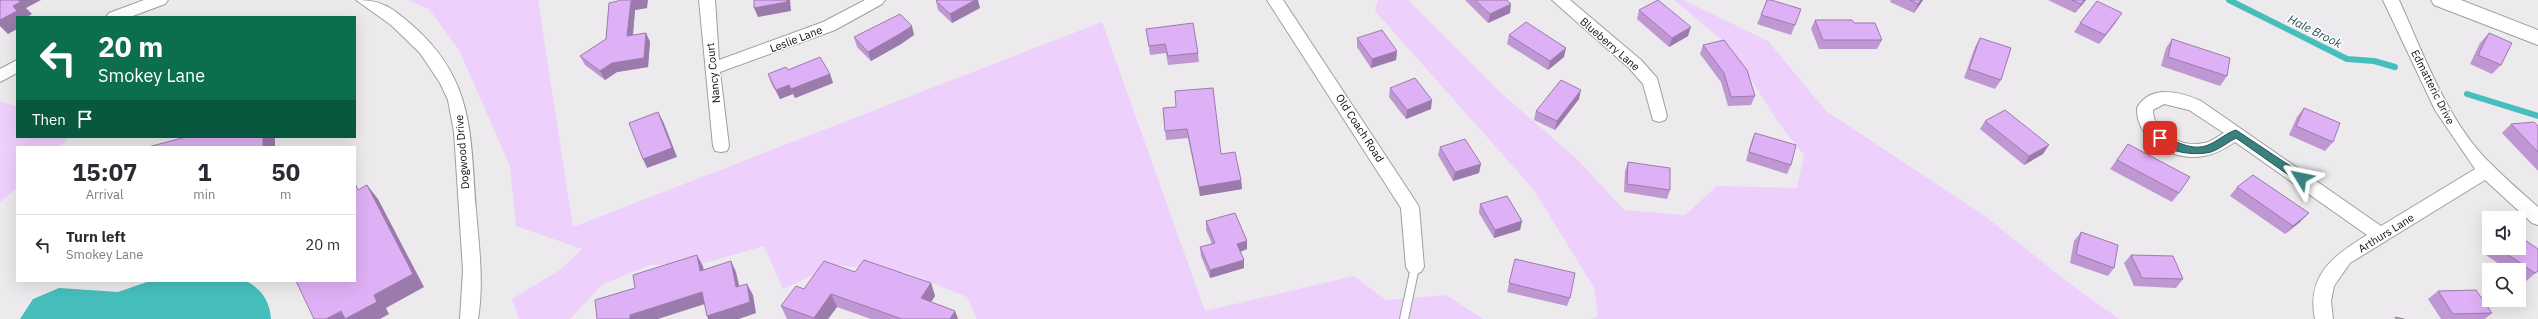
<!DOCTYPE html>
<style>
:root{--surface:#fff;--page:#f2f2f3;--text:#2b2b33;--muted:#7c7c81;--line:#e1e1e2}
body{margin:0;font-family:"IBM Plex Sans",sans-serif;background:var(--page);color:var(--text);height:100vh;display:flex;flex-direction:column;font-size:15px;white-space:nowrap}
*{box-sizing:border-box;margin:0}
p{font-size:13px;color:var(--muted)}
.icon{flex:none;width:22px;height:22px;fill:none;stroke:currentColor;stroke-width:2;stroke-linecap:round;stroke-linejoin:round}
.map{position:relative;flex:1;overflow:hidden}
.sheet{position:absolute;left:16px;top:146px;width:340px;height:136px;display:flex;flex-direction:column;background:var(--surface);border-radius:0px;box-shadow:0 4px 16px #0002}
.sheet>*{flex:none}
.hud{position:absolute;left:16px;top:16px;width:340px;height:122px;border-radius:0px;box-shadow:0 4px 16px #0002;background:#0b6e4f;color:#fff;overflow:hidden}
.controls{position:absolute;left:2482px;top:211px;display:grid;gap:8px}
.controls a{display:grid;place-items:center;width:44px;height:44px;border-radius:0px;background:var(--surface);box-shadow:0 4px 16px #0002;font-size:20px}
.pin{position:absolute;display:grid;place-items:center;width:34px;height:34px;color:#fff;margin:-17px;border-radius:8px;box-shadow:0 2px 6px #0006}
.me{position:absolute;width:44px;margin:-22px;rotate:305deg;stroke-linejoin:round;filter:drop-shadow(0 0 3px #0008)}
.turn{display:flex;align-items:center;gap:14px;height:84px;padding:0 16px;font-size:18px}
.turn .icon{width:52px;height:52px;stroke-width:2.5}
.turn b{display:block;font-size:28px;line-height:34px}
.then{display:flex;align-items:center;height:38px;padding:0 16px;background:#0003;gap:8px;font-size:15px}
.eta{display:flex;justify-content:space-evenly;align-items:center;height:68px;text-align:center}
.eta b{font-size:24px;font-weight:700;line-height:28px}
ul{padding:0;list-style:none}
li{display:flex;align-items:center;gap:12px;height:60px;padding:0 16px;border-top:1px solid var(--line)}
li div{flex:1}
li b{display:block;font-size:15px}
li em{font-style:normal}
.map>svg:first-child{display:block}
</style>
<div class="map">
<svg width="2538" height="319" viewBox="0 0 2538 319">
<rect width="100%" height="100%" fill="#eceaed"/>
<g fill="#edd1fc">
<polygon points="408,0 538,0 573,227 1102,22 1205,311 1354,276 1386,300 1446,295 1483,319 977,319 967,297 905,272 834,265 783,289 764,246 705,263 650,265 603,284 570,319 519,319 512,299 560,270 582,249 516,226 510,166 459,50 429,9"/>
<polygon points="1378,0 1408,0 1501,93 1578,160 1624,210 1685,215 1717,186 1797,188 1804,155 1780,125 1730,47 1674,0 1683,0 1768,41 1826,111 1985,216 2065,280 2119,319 1591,319 1598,315 1594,288 1534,190 1375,11"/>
<polygon points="0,102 17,106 17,137 70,137 59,147 17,147 17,188 2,201 0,201"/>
</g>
<path fill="#46bfbc" d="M150,281H246C262,289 270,302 271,319H20L33,299L59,288L118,292Z"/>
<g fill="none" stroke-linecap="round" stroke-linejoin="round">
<g stroke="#46bfbc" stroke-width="6">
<polyline points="2229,0 2347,59 2374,61 2395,67"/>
<polyline points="2467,94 2538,116"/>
</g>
<g stroke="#9f9ea0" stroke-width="10">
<polyline id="service" points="1404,319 1415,267"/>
</g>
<g stroke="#9f9ea0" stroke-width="2">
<g id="minor">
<polygon points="144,0 168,0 165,4 130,17 106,17 109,13"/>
<path d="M356,0C383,0 392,8 412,25C475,80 470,135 476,210C479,247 484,283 478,319H460L463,270L454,132L448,100L440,83L420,53L391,25Z"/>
<polygon points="699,0 715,0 719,60 823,22 865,0 885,0 882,4 835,30 720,72 729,146 727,151 721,152 715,151 713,146"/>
<polygon points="1267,0 1283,0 1416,202 1419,207 1424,267 1421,272 1415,274 1409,272 1406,267 1401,208"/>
<polygon points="1552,0 1570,0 1641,60 1657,78 1667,116 1665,120 1659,122 1653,120 1643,84 1629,68"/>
<path d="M2383,0H2399C2423,53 2448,123 2491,164C2506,179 2522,193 2538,207V225L2532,223L2485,180L2350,263L2334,286L2331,301L2333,319H2315C2306,275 2334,255 2367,235L2235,142C2226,148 2216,154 2204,156C2174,162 2136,141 2137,108C2150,84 2181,92 2201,101L2381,226L2475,169L2435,110ZM2164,104L2189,110L2224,133C2218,136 2211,142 2204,143C2182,148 2153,134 2153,110Z"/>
<polygon points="17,60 17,73 0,82 0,69"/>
</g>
</g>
<g stroke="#9f9ea0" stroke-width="2">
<polygon id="secondary" points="2431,0 2461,0 2538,30 2538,45 2434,5"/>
</g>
<use href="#service" stroke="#fff" stroke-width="8"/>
<use href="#minor" fill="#fff" fill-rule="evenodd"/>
<use href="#secondary" fill="#fff" fill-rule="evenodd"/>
</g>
<g fill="#bf97d3">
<polygon points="1465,0 1507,0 1510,13 1488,23"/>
<polygon points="1891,0 1923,0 1914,13 1890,2"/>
<polygon points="2048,0 2086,0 2075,13"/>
<polygon points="936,1 980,8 952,23 938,10"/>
<polygon points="609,3 647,8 635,10 633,35 646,33 650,42 648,67 617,72 605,80 585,65 580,56 606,39"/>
<polygon points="1639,10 1688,36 1669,47 1637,19"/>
<polygon points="1761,15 1795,25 1791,35 1757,24"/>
<polygon points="1815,20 1854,23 1882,40 1877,49 1819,49 1811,29"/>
<polygon points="2116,22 2099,44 2074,32 2080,23"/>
<polygon points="1146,29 1198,53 1199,62 1168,65 1166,53 1150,55"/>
<polygon points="2489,33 2501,65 2492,74 2470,64 2480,43"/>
<polygon points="914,35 901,44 871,61 857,47 854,37"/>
<polygon points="1509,35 1564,57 1548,70 1507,44"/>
<polygon points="1357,38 1397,51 1396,60 1371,68 1357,47"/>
<polygon points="1980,38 2001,80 1995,89 1964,78 1975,47"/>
<polygon points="2172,39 2227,76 2220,86 2161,66 2166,48"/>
<polygon points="1703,45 1755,96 1751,105 1728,106 1721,82 1700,54"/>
<polygon points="788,70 830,74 833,83 795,98 793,94 780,99 771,83 768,74"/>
<polygon points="1390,88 1431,109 1406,119 1389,97"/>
<polygon points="1579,99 1555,130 1534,120 1536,111"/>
<polygon points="1163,108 1221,154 1241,180 1242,189 1200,196 1188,138 1166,140"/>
<polygon points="2304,108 2333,142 2325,151 2289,135 2297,117"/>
<polygon points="1985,121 2043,154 2024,165 1980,129"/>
<polygon points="2511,124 2538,126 2538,171 2502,133"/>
<polygon points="1755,133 1791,165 1787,174 1746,161 1751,142"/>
<polygon points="2128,144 2179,193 2172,202 2110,169"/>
<polygon points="1440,147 1479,173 1453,181 1438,155"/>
<polygon points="1628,162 1670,190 1667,199 1624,192 1625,171"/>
<polygon points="2237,187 2300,222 2285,234 2230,196"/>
<polygon points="1480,204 1522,221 1520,230 1494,238 1479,213"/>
<polygon points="1206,221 1247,241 1247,249 1240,252 1244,260 1244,268 1210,278 1201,256 1200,247 1212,244 1206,230"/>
<polygon points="2081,232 2114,268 2108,276 2070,263 2074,241"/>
<polygon points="2494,248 2519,248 2538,271 2525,282 2519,278 2519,270 2508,270 2486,255"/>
<polygon points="2131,255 2183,279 2176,288 2134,286 2124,263"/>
<polygon points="1515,259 1570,298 1567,306 1507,292"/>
<polygon points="855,272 931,283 935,296 931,302 955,311 958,319 871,319 837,307 828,319 787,319 781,306"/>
<polygon points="2438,291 2492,313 2485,319 2441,319 2428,299"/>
</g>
<g fill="#9b7bac">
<polygon points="18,0 41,0 26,8 32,14 27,17 17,17 17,29 8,34 0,26 0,20"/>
<polygon points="636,0 648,0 647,8 635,10 632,45 627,36 631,1"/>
<polygon points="787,0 790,0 791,11 758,17 754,8"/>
<polygon points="975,0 978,0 980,8 952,23 950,14"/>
<polygon points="1921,0 1923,0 1914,13 1918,4"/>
<polygon points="2084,0 2086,0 2075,13 2081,4"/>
<polygon points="1511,4 1510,13 1488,23 1490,14"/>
<polygon points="2122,13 2116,22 2099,44 2105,35"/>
<polygon points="912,26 914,35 901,44 871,61 868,52"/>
<polygon points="1691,27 1688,36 1669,47 1672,38"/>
<polygon points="646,33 650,42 648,67 617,72 605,80 600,71"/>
<polygon points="1566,48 1564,57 1548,70 1550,61"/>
<polygon points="1397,51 1396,60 1371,68 1372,59"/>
<polygon points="830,74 833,83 795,98 791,89"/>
<polygon points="789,85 793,94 780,99 776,90"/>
<polygon points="1581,90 1579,99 1555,130 1557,121"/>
<polygon points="1432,100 1431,109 1406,119 1407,110"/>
<polygon points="658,112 663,121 677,157 647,168 643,159"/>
<rect x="263" y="137" width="12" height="10"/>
<polygon points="2049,145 2043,154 2024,165 2029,156"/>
<polygon points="1481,164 1479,173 1453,181 1455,172"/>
<polygon points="1241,180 1242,189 1200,196 1199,187"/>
<polygon points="367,185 378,199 424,287 386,308 389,314 380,319 326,319 374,295"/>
<polygon points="2309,213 2300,222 2285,234 2293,226"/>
<polygon points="1522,221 1520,230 1494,238 1495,230"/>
<polygon points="1247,241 1247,249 1237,253 1237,244"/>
<polygon points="697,255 703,266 706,282 700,271"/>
<polygon points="1244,260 1244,268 1210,278 1210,270"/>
<polygon points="731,261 736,272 742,298 736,287"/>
<polygon points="931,283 935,296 925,311 921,298"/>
<polygon points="747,284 753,295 756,313 739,319 708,319 707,316"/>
<polygon points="702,292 708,303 658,319 630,319 630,315"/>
<polygon points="831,294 837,307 828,319 815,319 814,318"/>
<polygon points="955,311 958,319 950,319"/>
</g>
<g fill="#deb0f5" stroke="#9b7bac">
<polygon points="0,0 18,0 20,2 13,6 17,11 0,20"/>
<polygon points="619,0 636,0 631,1 627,36 646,33 644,58 612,63 600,71 580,56 606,39 609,3 618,1"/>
<polygon points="754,0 787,0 787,2 754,8"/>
<polygon points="937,0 975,0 950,14 936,1"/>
<polygon points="1475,0 1507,0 1511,4 1490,14"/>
<polygon points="1658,0 1691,27 1672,38 1639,10"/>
<polygon points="1767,0 1771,0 1801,9 1795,25 1761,15"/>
<polygon points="1910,0 1921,0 1918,4"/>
<polygon points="2072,0 2084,0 2081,4"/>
<polygon points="2097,1 2122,13 2105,35 2080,23"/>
<polygon points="900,14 912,26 898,35 868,52 854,37"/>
<polygon points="1815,20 1852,20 1854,23 1875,23 1882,40 1823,40"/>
<polygon points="1526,22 1566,48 1550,61 1509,35"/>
<polygon points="1193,23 1198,53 1168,56 1165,44 1149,46 1146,29"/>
<polygon points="1382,30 1397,51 1372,59 1357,38"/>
<polygon points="2489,33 2512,43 2501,65 2478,55"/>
<polygon points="1980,38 2011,48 2001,80 1969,69"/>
<polygon points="2172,39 2230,58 2227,76 2168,57"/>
<polygon points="1724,40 1747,70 1755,96 1731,97 1724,73 1703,45"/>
<polygon points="820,57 830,74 791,89 789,85 776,90 768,74 786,67 788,70"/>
<polygon points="1415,78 1432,100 1407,110 1390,88"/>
<polygon points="1561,80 1581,90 1557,121 1536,111"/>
<polygon points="1213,88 1221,154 1235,152 1241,180 1199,187 1187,129 1165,131 1163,108 1176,107 1175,91"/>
<polygon points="2304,108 2340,123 2333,142 2296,126"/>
<polygon points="2005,110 2049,145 2029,156 1985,121"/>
<polygon points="658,112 672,148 643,159 629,123"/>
<polygon points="2534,122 2538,126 2538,152 2511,124"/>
<polygon points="1755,133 1796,145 1791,165 1749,152"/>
<polygon points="186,137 263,137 263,147 148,147"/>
<polygon points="1465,139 1481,164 1455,172 1440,147"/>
<polygon points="2128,144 2190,177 2179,193 2117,160"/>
<polygon points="1628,162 1670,168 1670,190 1627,184"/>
<polygon points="2253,175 2309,213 2293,226 2237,187"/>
<polygon points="355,183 358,190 367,185 413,274 374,295 377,302 345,319 341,311 326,319 314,319 296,281 355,281"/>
<polygon points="1507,196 1522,221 1495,230 1480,204"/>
<polygon points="1235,213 1247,241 1237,244 1244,260 1210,270 1200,247 1215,243 1206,221"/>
<polygon points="2081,232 2118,245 2114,268 2076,254"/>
<polygon points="2519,236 2538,249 2538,271 2535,273 2498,248 2519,248"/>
<polygon points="697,255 700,271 731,261 736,287 747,284 750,302 707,316 702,292 630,315 630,319 597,319 595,300 635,288 633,275"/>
<polygon points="2131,255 2173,256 2183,279 2142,278"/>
<polygon points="1515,259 1575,273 1570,298 1509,283"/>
<polygon points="864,260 931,283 921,298 955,311 950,319 902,319 831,294 814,318 781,306 796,286 804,289 824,261 855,272"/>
<polygon points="2476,290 2492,313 2453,314 2438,291"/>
<polygon points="2395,317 2404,319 2396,319"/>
</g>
<path fill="#38817f" stroke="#245453" d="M2236,130L2304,175V181H2297L2236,138C2228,142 2220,149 2211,152C2196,156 2165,153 2155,138L2160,135C2175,140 2191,152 2208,145C2218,141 2226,133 2236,130Z"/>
<g text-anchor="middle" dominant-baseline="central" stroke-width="3" stroke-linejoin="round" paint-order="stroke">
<g font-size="11" fill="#0d0d0e" stroke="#fff">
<text transform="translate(796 39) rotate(-21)">Leslie Lane</text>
<text transform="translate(1610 44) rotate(41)">Blueberry Lane</text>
<text transform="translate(713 73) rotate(-96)">Nancy Court</text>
<text transform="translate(2433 87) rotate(63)">Edmatteric Drive</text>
<text transform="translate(1360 128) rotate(57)">Old Coach Road</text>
<text transform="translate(462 152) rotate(-95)">Dogwood Drive</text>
<text transform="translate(2386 233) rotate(-32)">Arthurs Lane</text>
</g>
<g font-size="12" font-style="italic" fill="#1c504e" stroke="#fff">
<text transform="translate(2315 31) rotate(27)">Hale Brook</text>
</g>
</g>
</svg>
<div class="controls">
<a><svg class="icon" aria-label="sound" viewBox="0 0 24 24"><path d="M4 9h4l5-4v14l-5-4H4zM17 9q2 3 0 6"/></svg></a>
<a><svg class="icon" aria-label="search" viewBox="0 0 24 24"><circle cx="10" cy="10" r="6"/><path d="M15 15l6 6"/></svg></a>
</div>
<div class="pin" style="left:2160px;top:138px;background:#d93025"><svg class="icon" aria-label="arrive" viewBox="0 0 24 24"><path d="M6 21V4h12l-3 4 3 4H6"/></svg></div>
<svg class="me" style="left:2301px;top:178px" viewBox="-20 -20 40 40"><path d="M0-17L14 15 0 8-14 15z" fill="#38817f" stroke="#fff" stroke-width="4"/></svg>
<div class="hud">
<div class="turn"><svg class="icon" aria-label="left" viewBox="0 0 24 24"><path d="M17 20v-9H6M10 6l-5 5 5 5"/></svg><div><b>20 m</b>Smokey Lane</div></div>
<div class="then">Then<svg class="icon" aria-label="arrive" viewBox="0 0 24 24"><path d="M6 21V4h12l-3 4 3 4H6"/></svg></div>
</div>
<section class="sheet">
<div class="eta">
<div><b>15:07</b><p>Arrival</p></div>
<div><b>1</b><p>min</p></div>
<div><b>50</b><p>m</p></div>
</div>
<ul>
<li><svg class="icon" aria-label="left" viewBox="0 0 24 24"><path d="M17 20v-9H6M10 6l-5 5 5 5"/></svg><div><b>Turn left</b><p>Smokey Lane</p></div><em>20 m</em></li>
</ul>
</section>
</div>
